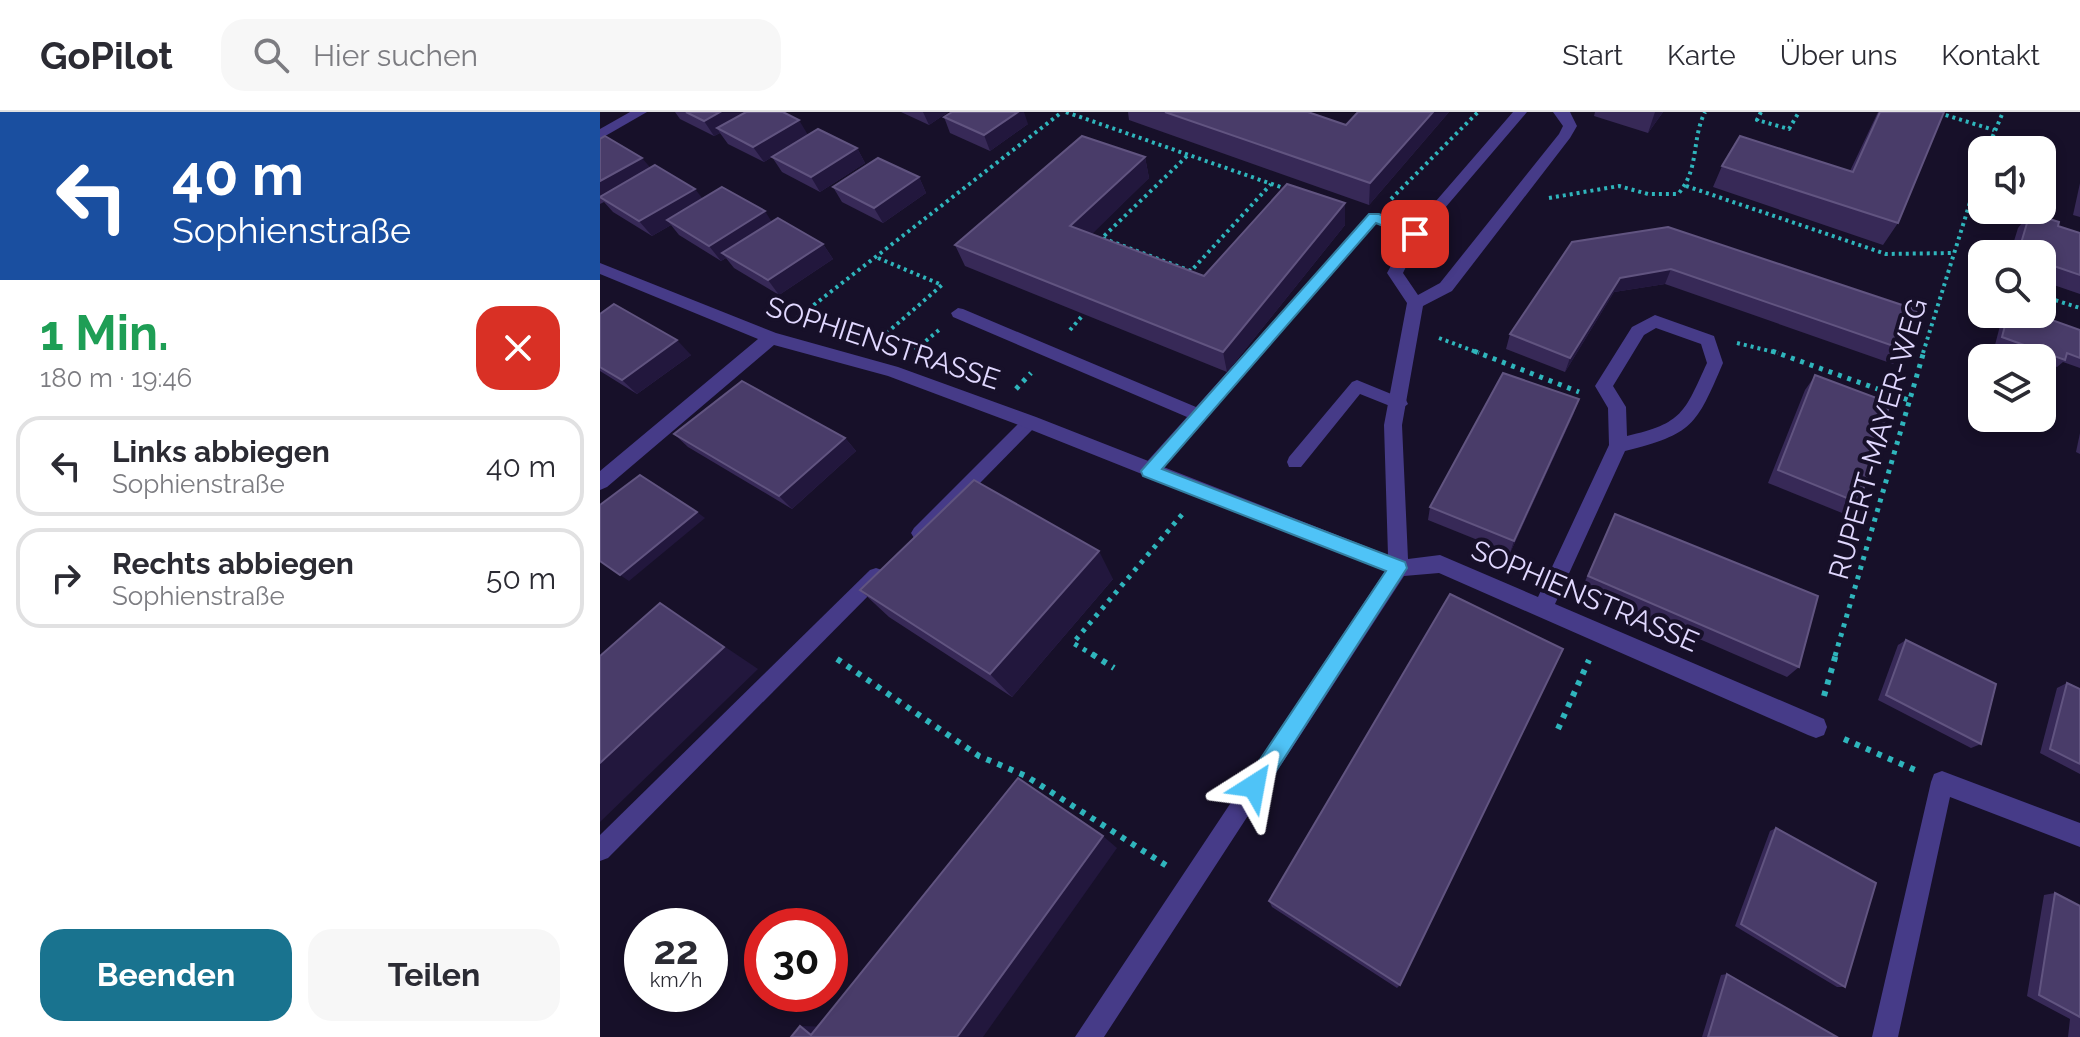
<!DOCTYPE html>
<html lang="de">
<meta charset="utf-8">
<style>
:root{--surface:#fff;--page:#f7f7f7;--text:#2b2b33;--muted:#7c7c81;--line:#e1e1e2;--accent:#19738f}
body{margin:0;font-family:Raleway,sans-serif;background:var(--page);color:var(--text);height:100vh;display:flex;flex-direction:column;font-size:30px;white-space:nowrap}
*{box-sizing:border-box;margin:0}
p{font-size:26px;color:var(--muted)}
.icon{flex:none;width:44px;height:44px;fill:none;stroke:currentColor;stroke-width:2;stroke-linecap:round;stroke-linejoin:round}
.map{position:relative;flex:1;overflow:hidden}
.details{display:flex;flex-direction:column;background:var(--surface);width:600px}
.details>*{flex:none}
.hud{background:#1a4fa0;color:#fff;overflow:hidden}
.fabs{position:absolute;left:1368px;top:24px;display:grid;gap:16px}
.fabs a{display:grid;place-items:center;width:88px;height:88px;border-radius:16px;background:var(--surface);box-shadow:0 4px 12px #0003;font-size:40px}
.speed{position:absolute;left:24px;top:796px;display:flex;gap:16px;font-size:40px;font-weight:700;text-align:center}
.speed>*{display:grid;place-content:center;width:104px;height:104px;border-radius:50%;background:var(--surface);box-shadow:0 4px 12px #0003;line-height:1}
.speed small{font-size:20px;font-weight:400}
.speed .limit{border:12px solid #d22;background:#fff;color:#111}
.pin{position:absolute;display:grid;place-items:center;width:68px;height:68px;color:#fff;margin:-34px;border-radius:16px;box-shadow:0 4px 12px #0006}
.me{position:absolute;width:88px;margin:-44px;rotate:34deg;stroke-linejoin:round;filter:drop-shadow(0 0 6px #0008)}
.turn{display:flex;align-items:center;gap:28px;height:168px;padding:0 40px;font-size:36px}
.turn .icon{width:104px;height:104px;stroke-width:2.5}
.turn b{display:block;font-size:56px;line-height:68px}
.round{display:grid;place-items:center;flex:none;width:84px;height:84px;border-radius:24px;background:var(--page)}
.head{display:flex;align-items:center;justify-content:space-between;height:136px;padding:0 40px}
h1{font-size:48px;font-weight:700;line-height:60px;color:#1e9e55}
.action{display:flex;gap:16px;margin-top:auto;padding:16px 40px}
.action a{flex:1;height:92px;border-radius:24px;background:var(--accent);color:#fff;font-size:32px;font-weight:700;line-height:92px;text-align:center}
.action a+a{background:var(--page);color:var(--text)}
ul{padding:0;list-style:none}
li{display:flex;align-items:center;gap:24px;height:100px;margin:0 16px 12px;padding:0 24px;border:4px solid var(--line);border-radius:24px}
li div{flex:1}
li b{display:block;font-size:30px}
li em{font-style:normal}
header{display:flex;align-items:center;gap:48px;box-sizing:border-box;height:112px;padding:0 40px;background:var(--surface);border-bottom:2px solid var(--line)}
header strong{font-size:38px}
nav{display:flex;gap:44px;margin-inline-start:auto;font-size:28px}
.search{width:560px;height:72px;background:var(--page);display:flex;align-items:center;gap:20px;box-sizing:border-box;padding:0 28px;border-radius:24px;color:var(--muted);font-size:30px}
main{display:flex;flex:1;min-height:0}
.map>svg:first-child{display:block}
</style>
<header>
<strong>GoPilot</strong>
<div class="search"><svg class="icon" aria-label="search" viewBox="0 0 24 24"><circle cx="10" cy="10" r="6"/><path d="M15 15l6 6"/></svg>Hier suchen</div>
<nav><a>Start</a><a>Karte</a><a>Über uns</a><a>Kontakt</a></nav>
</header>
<main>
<section class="details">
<div class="hud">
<div class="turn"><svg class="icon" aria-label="left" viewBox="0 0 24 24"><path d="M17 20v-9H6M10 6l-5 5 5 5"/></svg><div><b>40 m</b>Sophienstraße</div></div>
</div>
<div class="head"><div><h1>1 Min.</h1><p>180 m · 19:46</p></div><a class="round" style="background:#d93025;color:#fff"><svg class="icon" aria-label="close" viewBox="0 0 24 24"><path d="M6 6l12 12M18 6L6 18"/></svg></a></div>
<ul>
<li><svg class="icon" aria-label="left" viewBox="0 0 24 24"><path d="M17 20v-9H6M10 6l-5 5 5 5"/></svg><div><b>Links abbiegen</b><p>Sophienstraße</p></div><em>40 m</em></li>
<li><svg class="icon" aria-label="right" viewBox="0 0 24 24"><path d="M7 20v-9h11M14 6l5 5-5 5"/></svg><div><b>Rechts abbiegen</b><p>Sophienstraße</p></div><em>50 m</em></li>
</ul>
<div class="action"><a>Beenden</a><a>Teilen</a></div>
</section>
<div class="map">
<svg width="1480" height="925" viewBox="0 0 1480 925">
<rect width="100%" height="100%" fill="#171029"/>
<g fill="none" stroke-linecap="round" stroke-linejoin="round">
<g stroke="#2fb5bc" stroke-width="4" stroke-dasharray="3 4" stroke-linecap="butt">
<polyline points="466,0 689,78"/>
<polyline points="1161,0 1157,8 1189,17 1199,0"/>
<polyline points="1339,1 1394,18"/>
<polyline points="1387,38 1403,0"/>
<polyline points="587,44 502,126 591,159 671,72"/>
<polyline points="1086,74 1286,142 1352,141"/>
<path d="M949,86L1019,74L1048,82H1078C1100,57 1091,28 1105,0"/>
<polyline points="791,87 878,0"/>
<polyline points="278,146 342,173 282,225 285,227"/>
<polyline points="1442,184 1480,196"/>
<polyline points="197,206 462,0"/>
<polyline points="470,218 483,203"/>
<polyline points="839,226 879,241"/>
<polyline points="1137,231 1178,241"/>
<polyline points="315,238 339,218"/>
<polyline points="1323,241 1382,52"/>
</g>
<g stroke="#2fb5bc" stroke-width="5" stroke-dasharray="4 6" stroke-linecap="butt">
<polyline points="874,239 979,280"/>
<polyline points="1172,239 1311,289"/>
<polyline points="416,277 431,261"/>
<polyline points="495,544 473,531 585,399"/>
<polyline points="1235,544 1324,239"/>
</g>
<g stroke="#2fb5bc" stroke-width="6" stroke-dasharray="5 7" stroke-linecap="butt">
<polyline points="492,542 514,556"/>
<polyline points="237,547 379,644 426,664 567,754"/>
<polyline points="1224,584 1236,542"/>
<polyline points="958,617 989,548"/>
<polyline points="1244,627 1315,658"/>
</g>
<g fill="#463b88" fill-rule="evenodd">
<polygon points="774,101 822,122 815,126 776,111 555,364 543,364 541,359 543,354 587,305 353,205 351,201 358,196 363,197 596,295 769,102"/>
<polygon points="757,268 806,288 808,292 800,298 760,282 701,355 689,355 687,350 689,345 752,270"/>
<polygon points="430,304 436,306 438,310 436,314 326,426 314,426 311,421 314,416 424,306"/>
<polygon points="276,456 282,458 285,464 282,470 8,746 0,749 0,723 270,458"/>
</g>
<g fill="#463b88" fill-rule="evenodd">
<polygon points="30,0 47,0 0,27 0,17"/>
<path d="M913,0H927L821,124L803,161L818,183L840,171L959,22L963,14L953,0H970L977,14L970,26L852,179L823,194L802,313L808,447L840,443L938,485L1009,333L1008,296L995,274L1032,215L1055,203L1114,224L1123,251C1096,314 1093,322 1025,339L955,492L1224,607L1227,615L1224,623L1216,626L1208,623L839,461L804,464L504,925H475L785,459L424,315L288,264L174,233L7,375L0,378V359L158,227L0,162V151L176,221L298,255L436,305L788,443L784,313L807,191L787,161L810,119ZM1056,216L1101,232L1107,251C1084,301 1083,311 1027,324L1026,295L1013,274L1044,223Z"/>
<polygon points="1342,659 1480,711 1480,735 1350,685 1298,925 1272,925 1331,670 1334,662"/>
</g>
</g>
<g fill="#372957">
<polygon points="75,0 183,0 208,23 257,36 265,51 220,80 182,60 172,45 164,50 128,32 120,21 114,24 80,7"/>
<polygon points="301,0 348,0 329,13"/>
<polygon points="528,0 708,0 746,13 849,0 769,93 529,8"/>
<polygon points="995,0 1063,0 1048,21 994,4"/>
<polygon points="1278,0 1344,0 1298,111 1283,133 1113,75 1122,54 1250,59"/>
<polygon points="344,5 428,12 390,39 350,21"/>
<polygon points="0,27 103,87 172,110 223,132 233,147 179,183 134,156 126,146 121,149 79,123 71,113 52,124 13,100 4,90 0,92"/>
<polygon points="545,45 549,66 491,122 604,164 745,91 745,113 627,260 365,154 355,133"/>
<polygon points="319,65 326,81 283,111 242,90 233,75"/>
<polygon points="1480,71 1480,105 1473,103"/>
<polygon points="1430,101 1458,114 1480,121 1480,182 1442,169 1442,142 1410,142 1418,116"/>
<polygon points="1068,115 1305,238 1293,252 1065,172 1014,180 965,260 906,237 910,222"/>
<polygon points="0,202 91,243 37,282 0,259"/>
<polygon points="1403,202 1480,218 1480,256 1463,250 1457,255 1442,250 1442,246 1432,246 1395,233"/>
<polygon points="1215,264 1259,391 1247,403 1168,371 1205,278"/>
<polygon points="974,301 910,441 828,408 830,395"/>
<polygon points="1480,321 1480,342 1476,340"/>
<polygon points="74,322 245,326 256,339 192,397 88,335"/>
<polygon points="1015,402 1199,555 1187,565 982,476"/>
<polygon points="513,467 412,585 289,505 260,478"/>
<polygon points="1306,528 1381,632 1371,636 1278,588 1298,533"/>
<polygon points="1467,571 1480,577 1480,662 1440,641 1457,576"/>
<polygon points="1176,716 1245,875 1237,875 1135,814 1170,719"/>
<polygon points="1455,781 1480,794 1480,925 1468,925 1470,907 1427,884 1444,783"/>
<polygon points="669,789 800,873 797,876 672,795"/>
<polygon points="1127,862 1237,925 1102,925 1121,863"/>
</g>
<g fill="#22173d">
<polygon points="120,0 157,0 117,16 120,21 114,24 104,9"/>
<polygon points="323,0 348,0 329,13"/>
<polygon points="418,0 424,0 428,12 390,39 384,23"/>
<polygon points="833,0 849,0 769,93 770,71"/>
<polygon points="1055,0 1063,0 1048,21"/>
<polygon points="199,8 208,23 164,50 153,35"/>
<polygon points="257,36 265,51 220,80 211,65"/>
<polygon points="545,45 549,66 478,136 470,114"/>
<polygon points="42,46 55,61 0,85 0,69"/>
<polygon points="319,65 326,81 283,111 274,96"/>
<polygon points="95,77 107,92 67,108 71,113 52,124 39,109"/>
<polygon points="745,91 745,113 627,260 623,240"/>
<polygon points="165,99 175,115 122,141 126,146 121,149 109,134"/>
<polygon points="223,132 233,147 179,183 168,168"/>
<polygon points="1071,157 1065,172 1014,180 965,260 970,246 1020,166"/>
<polygon points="77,228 91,243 37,282 22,268"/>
<polygon points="979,287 974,301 910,441 914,429"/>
<polygon points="245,326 256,339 192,397 179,384"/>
<polygon points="97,400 105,406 29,469 20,463"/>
<polygon points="499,439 513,467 412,585 390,562"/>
<polygon points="60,491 158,557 0,710 0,651"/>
<polygon points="503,724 517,736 383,925 357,925"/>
<polygon points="200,914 237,915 211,923"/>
</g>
<g fill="#493c69" stroke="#615480" stroke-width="2">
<polygon points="86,0 120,0 104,9"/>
<polygon points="146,0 183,0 199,8 153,35 117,16"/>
<polygon points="352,0 418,0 384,23 344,5"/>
<polygon points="565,0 708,0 746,13 758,0 833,0 770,71"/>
<polygon points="1280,0 1344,0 1298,111 1122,54 1140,24 1253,60"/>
<polygon points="218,17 257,36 211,65 172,45"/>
<polygon points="5,24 42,46 0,69 0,27"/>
<polygon points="482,24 545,45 470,114 604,164 687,72 745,91 623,240 355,133"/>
<polygon points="278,46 319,65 274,96 233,75"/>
<polygon points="55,53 95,77 39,109 0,85"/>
<polygon points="122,75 165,99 109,134 67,108"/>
<polygon points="1430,101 1459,110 1458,114 1480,121 1480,163 1448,152 1449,148 1442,146 1442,142 1431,142 1419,138"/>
<polygon points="178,106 223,132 168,168 122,141"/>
<polygon points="1068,115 1317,198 1305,238 1071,157 1020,166 970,246 910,222 972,130"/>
<polygon points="14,192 77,228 22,268 0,255 0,202"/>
<polygon points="1408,202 1435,202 1480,218 1480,246 1467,241 1465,248 1402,225"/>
<polygon points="903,261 979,287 914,429 830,395"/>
<polygon points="1215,263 1290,291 1259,391 1178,358"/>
<polygon points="142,269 245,326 179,384 74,322"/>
<polygon points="40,363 97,400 20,463 0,449 0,393"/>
<polygon points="374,368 499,439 390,562 260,478"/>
<polygon points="1015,402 1218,484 1199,555 988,464"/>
<polygon points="850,482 963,537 800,873 669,789"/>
<polygon points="60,491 124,535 0,651 0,544"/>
<polygon points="1306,528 1396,572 1381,632 1286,583"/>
<polygon points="1467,571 1480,577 1480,652 1450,637"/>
<polygon points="418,666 503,724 357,925 191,925 200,914 211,923"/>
<polygon points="1176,716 1276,771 1245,875 1141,812"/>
<polygon points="1455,781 1480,794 1480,905 1439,883"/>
<polygon points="1127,862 1237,925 1108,925"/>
</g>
<polygon fill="#4fc3f7" stroke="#337fa1" stroke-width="2" points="769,102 779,102 822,122 815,127 776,111 562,357 805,450 807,456 661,682 654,685 647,682 644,674 647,667 786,459 543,364 541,359"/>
<g text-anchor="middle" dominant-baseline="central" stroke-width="8" stroke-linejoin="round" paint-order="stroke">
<g font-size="28" fill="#e1d8ff" stroke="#171029">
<text transform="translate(283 231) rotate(18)">SOPHIENSTRASSE</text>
<text transform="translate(1278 327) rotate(-74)">RUPERT-MAYER-WEG</text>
<text transform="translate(985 484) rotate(23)">SOPHIENSTRASSE</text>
</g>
</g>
</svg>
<div class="fabs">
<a><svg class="icon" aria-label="sound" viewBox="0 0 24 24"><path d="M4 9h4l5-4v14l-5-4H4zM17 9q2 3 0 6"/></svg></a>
<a><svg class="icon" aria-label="search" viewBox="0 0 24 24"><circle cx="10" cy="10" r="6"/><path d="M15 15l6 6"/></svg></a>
<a><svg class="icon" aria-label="layers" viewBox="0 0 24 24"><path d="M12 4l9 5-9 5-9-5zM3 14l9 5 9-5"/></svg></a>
</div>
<div class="speed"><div>22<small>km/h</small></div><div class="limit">30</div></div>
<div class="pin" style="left:815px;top:122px;background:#d93025"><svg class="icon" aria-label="arrive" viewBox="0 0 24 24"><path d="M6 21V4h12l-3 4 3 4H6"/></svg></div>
<svg class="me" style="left:654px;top:674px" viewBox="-20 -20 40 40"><path d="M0-17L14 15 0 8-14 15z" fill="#4fc3f7" stroke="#fff" stroke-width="4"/></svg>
</div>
</main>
